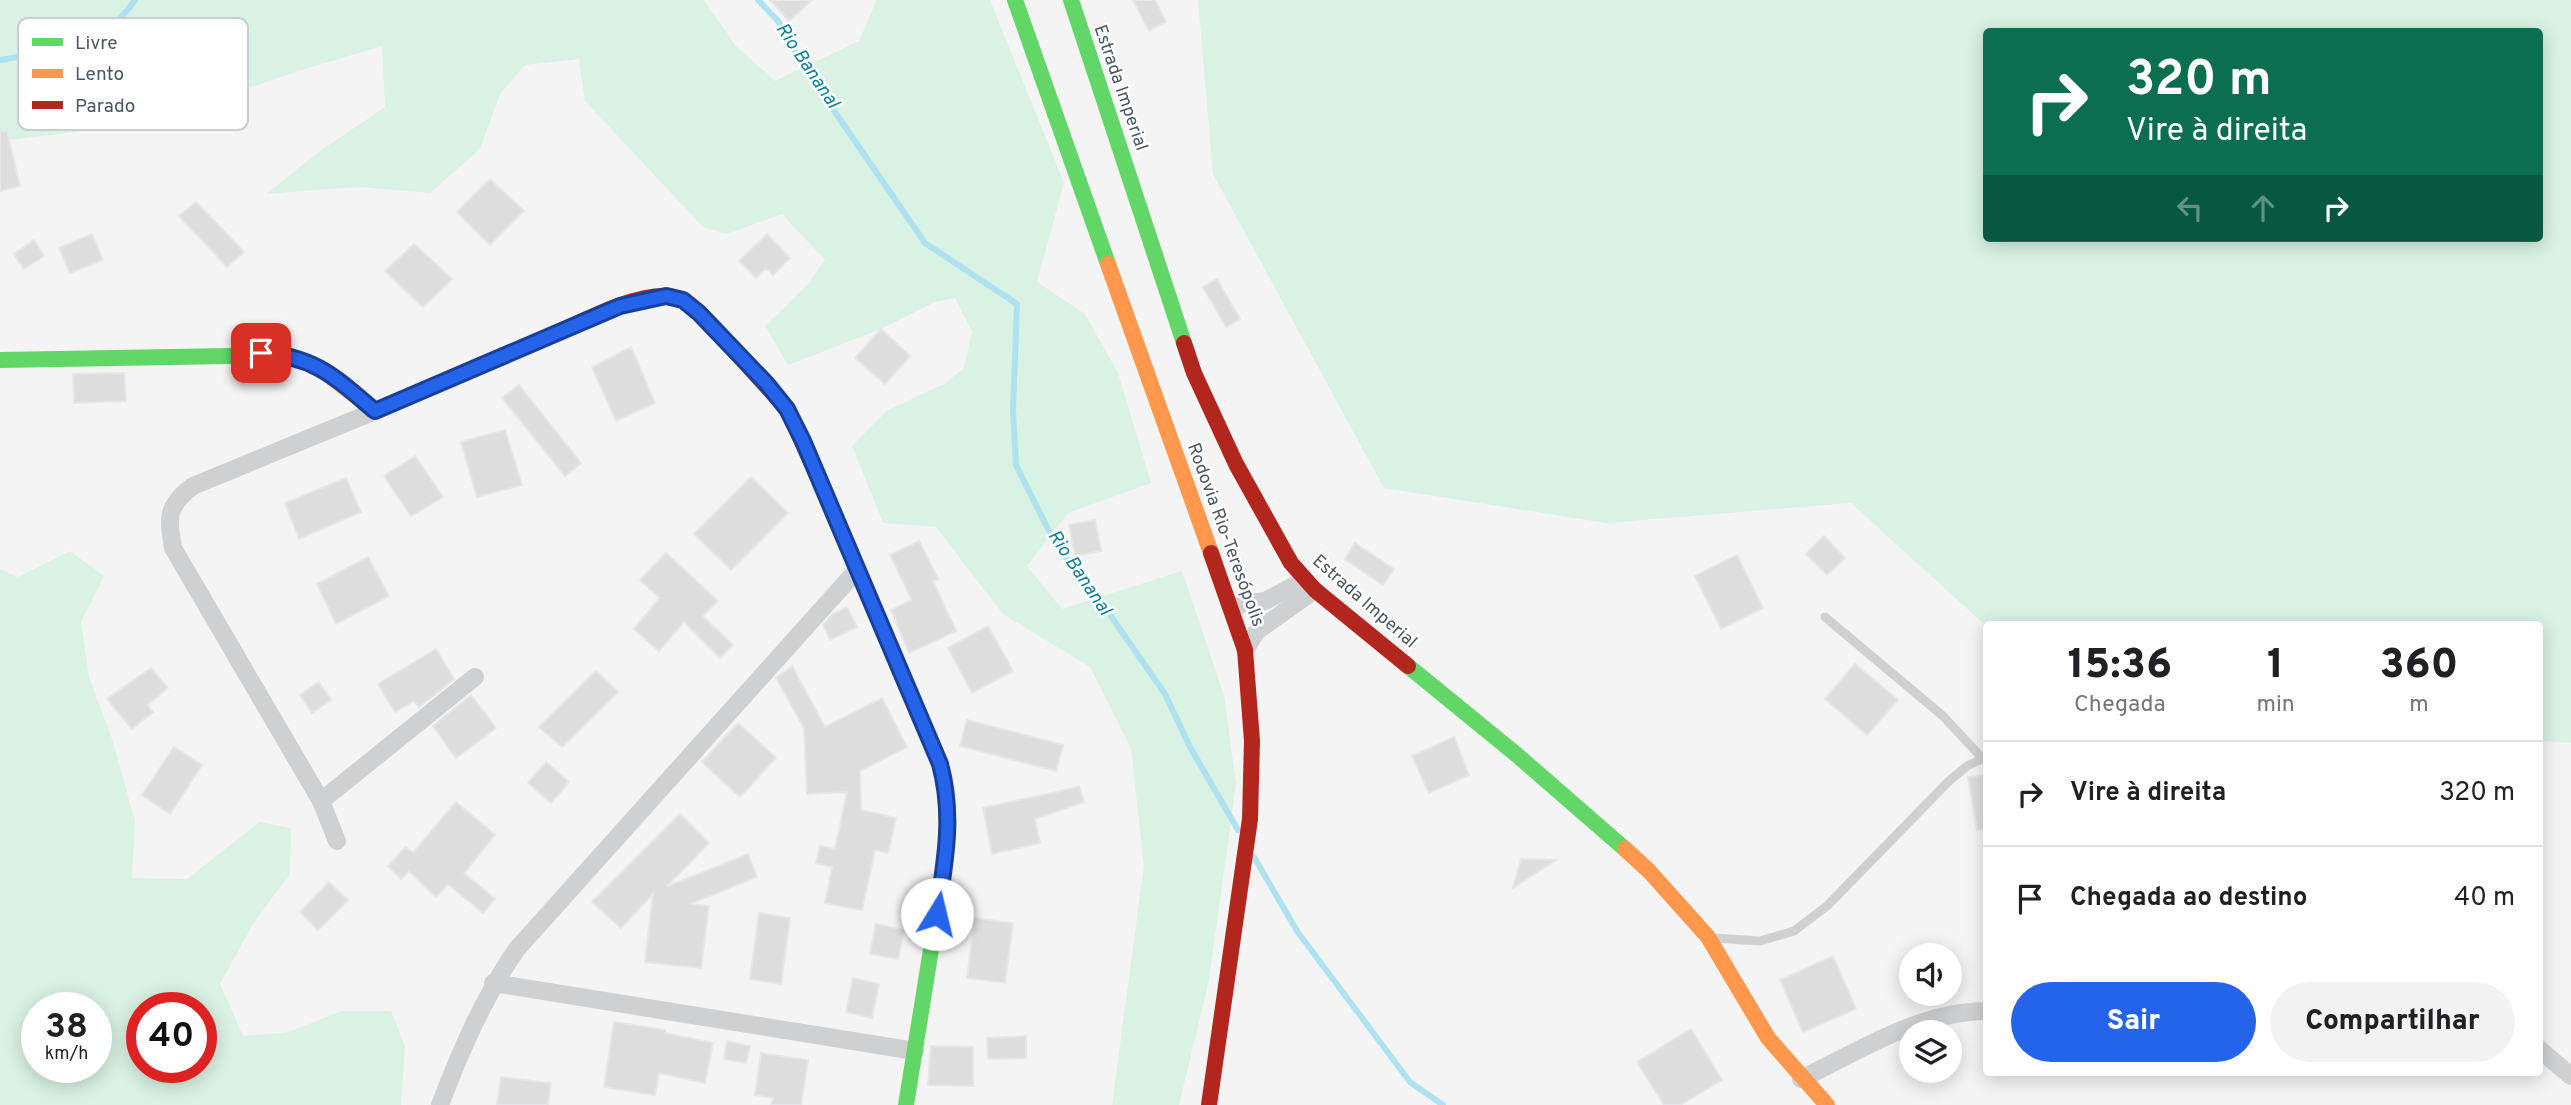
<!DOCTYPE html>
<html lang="pt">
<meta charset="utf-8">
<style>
:root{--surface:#fff;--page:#f2f2f2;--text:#202124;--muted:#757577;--line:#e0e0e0;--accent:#2563eb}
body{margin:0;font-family:Overpass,sans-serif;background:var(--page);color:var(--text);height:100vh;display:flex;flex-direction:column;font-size:26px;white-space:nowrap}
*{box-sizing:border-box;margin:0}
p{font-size:23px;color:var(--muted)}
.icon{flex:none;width:38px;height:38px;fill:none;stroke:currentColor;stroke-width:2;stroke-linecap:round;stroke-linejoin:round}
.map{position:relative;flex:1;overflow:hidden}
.side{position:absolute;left:1983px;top:621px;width:560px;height:455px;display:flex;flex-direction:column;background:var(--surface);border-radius:7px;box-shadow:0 4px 18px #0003}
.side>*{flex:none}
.guide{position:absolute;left:1983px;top:28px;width:560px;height:214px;border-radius:7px;box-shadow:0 4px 18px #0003;background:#0b6e4f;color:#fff;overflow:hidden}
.fabs{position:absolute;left:1899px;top:943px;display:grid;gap:14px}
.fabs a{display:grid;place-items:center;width:63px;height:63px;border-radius:50%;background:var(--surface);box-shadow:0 4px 18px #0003;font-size:35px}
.speed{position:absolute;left:21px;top:992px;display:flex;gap:14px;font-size:35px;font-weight:700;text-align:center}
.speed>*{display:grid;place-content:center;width:91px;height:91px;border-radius:50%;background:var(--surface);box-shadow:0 4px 18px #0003;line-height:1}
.speed small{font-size:18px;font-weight:400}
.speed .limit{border:10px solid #d22;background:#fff;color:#111}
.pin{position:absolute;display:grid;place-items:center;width:60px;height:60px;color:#fff;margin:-30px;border-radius:14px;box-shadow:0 4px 10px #0006}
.me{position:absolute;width:77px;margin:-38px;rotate:9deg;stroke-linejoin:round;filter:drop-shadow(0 0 5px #0008)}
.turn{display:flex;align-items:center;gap:24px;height:147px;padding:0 28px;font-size:32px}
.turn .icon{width:91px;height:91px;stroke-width:2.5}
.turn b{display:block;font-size:49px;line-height:60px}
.lanes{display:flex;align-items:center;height:66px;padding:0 28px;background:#0003;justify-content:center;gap:35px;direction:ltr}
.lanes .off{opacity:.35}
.eta{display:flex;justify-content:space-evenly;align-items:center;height:119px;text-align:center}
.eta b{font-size:42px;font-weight:800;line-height:49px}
.primary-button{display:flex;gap:14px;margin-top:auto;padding:14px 28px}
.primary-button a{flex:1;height:80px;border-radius:42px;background:var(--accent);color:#fff;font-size:28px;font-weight:800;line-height:80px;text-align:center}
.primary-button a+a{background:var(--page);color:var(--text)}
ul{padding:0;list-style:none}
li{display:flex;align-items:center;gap:21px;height:105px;padding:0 28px;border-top:2px solid var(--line)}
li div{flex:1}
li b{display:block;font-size:26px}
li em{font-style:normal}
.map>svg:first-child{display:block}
</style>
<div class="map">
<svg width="2571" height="1105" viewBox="0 0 2571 1105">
<rect width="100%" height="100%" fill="#f4f4f4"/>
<g fill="#d9f2e3" fill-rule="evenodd">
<polygon points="0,0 704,0 735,45 775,81 859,41 877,0 990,0 1064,183 1037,282 1085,314 1118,373 1151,483 1068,513 1027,566 1062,609 1182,571 1224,696 1236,784 1209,980 1179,1105 1112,1105 1144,866 1131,748 1090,667 1003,614 936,527 883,523 852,446 888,410 944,384 964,368 972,332 955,298 935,302 881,329 788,365 765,326 807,285 825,260 782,214 727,234 703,227 585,101 579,59 525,65 500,94 480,149 430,193 357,187 266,194 320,151 385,107 382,46 298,71 150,123 0,141"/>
<path d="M1198,0H2571V743L2539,741V625L1986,626L1851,503L1606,523L1384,488L1213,174ZM1986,32H2539V238H1986Z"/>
<path d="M70,551L104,576L81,622L89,677L112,739L135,821L132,878L187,879L260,822L291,828L290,874L254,922L220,984L243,1036L289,1032L341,1011H391L405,1046L401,1105H0V569L18,577ZM37,1008H96V1068H37ZM142,1008H201V1068H142Z"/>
</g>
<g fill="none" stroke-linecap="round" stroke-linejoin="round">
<g stroke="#aee2f0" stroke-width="6">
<polyline points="758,0 778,21 806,70 925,243 1017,304 1013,410 1016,465 1057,547 1086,580 1165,694 1190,747 1238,830"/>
<path d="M0,60C59,49 98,53 135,0"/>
<polyline points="1254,857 1297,931 1410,1082 1443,1105"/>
</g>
</g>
<g fill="#ddddde" stroke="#e5e6e7" stroke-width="2">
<polygon points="770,0 812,0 789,21"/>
<polygon points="1133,0 1155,0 1166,22 1149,31"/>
<polygon points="7,131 20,186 0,191 0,132"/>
<polygon points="490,179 524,211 490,245 457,212"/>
<polygon points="196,202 244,252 227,267 179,216"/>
<polygon points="92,234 103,260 70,273 59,248"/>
<polygon points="767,234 790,258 773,275 766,268 756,278 739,261"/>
<polygon points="34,240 44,256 24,269 14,254"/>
<polygon points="414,244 452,279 423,307 385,271"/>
<polygon points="1217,279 1240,319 1226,327 1203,287"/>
<polygon points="881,329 910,356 885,384 855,358"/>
<polygon points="631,347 655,403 616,421 592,367"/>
<polygon points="124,373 126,401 74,403 73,374"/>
<polygon points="519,385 581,463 565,476 502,398"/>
<polygon points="505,430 522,485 477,497 461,442"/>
<polygon points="415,456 443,497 411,516 384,476"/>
<polygon points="751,477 788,513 731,570 694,534"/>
<polygon points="346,478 361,512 299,539 285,503"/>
<polygon points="1095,520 1101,551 1075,556 1069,525"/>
<polygon points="1824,536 1845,558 1827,575 1806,554"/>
<polygon points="919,541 938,579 933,581 956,631 909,653 891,610 912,600 890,555"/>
<polygon points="1355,543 1394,569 1383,585 1345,559"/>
<polygon points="666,553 718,601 703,616 733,645 720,658 684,622 659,651 634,629 660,598 640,580"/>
<polygon points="1737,555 1763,608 1721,629 1695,576"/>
<polygon points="368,557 389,596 336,624 317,584"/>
<polygon points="847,607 857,627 830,640 823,625 833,614"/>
<polygon points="988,626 1013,671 972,693 948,648"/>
<polygon points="436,649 454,679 419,707 414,701 395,712 378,684"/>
<polygon points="1855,664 1898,700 1867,735 1825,699"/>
<polygon points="792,666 825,727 882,698 907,747 860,771 861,810 896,818 888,853 875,850 862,910 825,903 832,867 816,863 820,846 835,849 847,792 807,794 804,728 776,678"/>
<polygon points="151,668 168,688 147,705 153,712 132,729 107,699"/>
<polygon points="596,671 618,692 562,747 539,727"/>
<polygon points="319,682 331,700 312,713 300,695"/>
<polygon points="471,695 496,728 456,758 433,726"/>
<polygon points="967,720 1063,745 1056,771 960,746"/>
<polygon points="738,723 776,758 740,797 702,762"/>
<polygon points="1454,737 1469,775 1429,793 1412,756"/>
<polygon points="174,747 202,765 170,814 142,795"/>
<polygon points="546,762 569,782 551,803 528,783"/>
<polygon points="1986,775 1986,829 1977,830 1968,777"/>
<polygon points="1079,787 1084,802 1035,819 1040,843 992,854 983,808"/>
<polygon points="456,802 495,835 464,873 495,899 483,913 448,884 436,897 409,871 401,879 388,866 406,847 413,853"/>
<polygon points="680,814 709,843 666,887 748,854 757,877 690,904 709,906 701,968 645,962 653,894 621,928 592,902"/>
<polygon points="1521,859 1556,860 1513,888"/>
<polygon points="329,882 348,900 318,930 300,912"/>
<polygon points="759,913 790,918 781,984 750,979"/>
<polygon points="975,918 1013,923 1005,983 967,978"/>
<polygon points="876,924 904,930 898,959 870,954"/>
<polygon points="1833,956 1856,1009 1803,1032 1780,980"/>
<polygon points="853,978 879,984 872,1018 846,1012"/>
<polygon points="614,1022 665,1030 665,1033 713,1043 705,1083 659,1073 655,1095 604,1087"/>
<polygon points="1691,1029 1722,1080 1680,1105 1664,1105 1637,1062"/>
<polygon points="1026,1036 1026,1058 988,1059 987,1038"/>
<polygon points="727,1041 750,1046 746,1063 724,1059"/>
<polygon points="931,1046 973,1047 973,1086 928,1085"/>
<polygon points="761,1053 808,1060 801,1105 771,1105 773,1098 755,1095"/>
<polygon points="501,1077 551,1083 548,1105 497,1105"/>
</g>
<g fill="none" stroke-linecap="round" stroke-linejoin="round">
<g stroke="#ced0d2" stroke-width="9">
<polyline points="1825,617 1943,716 1982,758"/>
<polyline points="1713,938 1760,941 1794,931 1827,906 1949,781 1967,766 1986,757"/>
</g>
<g stroke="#ced0d2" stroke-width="18">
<polyline points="1231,606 1265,601 1305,580"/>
<polyline points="1245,650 1257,631 1315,590"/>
<polyline points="321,801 475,677"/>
<path d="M337,841L321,801L173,548C168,518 166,506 193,486L375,411"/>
<polyline points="493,983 915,1051"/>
<polyline points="2539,1049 2571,1076"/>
<path d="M1801,1079C1861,1050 1918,1012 1986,1011"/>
<path d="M440,1105C461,1050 483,999 516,950L857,570"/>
</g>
<g stroke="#63d668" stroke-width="16">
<polyline points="1015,0 1108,264"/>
<polyline points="1071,0 1184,343"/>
<polyline points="0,360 288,355 319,368"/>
<polyline points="1408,666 1517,755 1625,849"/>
<polyline points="906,1105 943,875"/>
</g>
<g stroke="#ff974d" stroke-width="16">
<polyline points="1108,264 1211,553"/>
<polyline points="319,368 375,411 552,335"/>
<path d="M823,488L940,764C951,803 950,836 943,875"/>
<polyline points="1625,849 1649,871 1708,937 1768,1038 1827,1105"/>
</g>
<g stroke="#b3261e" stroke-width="16">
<path d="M552,335C584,321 631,295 666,296C680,296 690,305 700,313L787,409L823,488"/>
<polyline points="1184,343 1194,373 1236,464 1291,563 1315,590 1408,666"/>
<polyline points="1209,1105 1250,819 1252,741 1245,650 1211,553"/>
</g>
</g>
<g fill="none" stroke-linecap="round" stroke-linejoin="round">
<g stroke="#184099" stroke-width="18">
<path id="route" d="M261,353C315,356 336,378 375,411L620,306L666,296L683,300L699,313L766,383L787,409L803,441L940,764C954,815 945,862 937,914"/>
</g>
<use href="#route" stroke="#2563eb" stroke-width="12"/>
</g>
<g text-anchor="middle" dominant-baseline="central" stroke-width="5" stroke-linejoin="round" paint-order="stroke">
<g font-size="18" fill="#4a5661" stroke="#fff">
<text transform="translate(1120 88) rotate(71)">Estrada Imperial</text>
<text transform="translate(1225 535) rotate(70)">Rodovia Rio-Teresópolis</text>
<text transform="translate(1364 602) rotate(41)">Estrada Imperial</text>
</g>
<g font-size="19" font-style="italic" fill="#0c7c9b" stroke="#fff">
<text transform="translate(807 66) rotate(56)">Rio Bananal</text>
<text transform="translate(1079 573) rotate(56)">Rio Bananal</text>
</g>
</g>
<rect x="18" y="18" width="230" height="112" rx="10" fill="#fff" stroke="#c9ccd0" stroke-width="2"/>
<rect x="32" y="38" width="31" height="8" fill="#63d668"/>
<rect x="32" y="69" width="31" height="9" fill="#ff974d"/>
<rect x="32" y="101" width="31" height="8" fill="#b3261e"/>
<g font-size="19" fill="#4a5661">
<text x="75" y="49">Livre</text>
<text x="75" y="80">Lento</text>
<text x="75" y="112">Parado</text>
</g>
</svg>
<div class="fabs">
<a><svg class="icon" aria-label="sound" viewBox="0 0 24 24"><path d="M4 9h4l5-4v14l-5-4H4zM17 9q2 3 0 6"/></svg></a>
<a><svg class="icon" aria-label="layers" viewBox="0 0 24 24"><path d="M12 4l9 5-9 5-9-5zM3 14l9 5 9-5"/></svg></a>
</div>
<div class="speed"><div>38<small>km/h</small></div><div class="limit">40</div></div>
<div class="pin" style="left:261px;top:353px;background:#d93025"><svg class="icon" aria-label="arrive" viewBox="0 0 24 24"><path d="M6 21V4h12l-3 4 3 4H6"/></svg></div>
<svg class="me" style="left:937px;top:914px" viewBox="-20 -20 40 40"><circle r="19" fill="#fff"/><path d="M0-13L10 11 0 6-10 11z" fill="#2563eb"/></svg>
<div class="guide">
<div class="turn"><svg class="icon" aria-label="right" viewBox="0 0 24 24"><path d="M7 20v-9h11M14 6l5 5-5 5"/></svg><div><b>320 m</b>Vire à direita</div></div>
<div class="lanes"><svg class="icon off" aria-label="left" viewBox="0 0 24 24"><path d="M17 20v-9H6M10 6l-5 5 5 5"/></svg><svg class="icon off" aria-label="ahead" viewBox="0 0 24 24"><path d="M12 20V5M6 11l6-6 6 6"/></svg><svg class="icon" aria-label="right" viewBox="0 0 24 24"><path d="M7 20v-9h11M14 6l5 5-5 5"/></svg></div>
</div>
<section class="side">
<div class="eta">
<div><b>15:36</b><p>Chegada</p></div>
<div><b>1</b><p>min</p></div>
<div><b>360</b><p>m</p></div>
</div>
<ul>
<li><svg class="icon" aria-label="right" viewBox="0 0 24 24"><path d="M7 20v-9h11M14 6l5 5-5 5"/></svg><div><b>Vire à direita</b></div><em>320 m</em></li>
<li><svg class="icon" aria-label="arrive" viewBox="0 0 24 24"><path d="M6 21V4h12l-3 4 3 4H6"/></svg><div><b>Chegada ao destino</b></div><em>40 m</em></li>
</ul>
<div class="primary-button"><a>Sair</a><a>Compartilhar</a></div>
</section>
</div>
